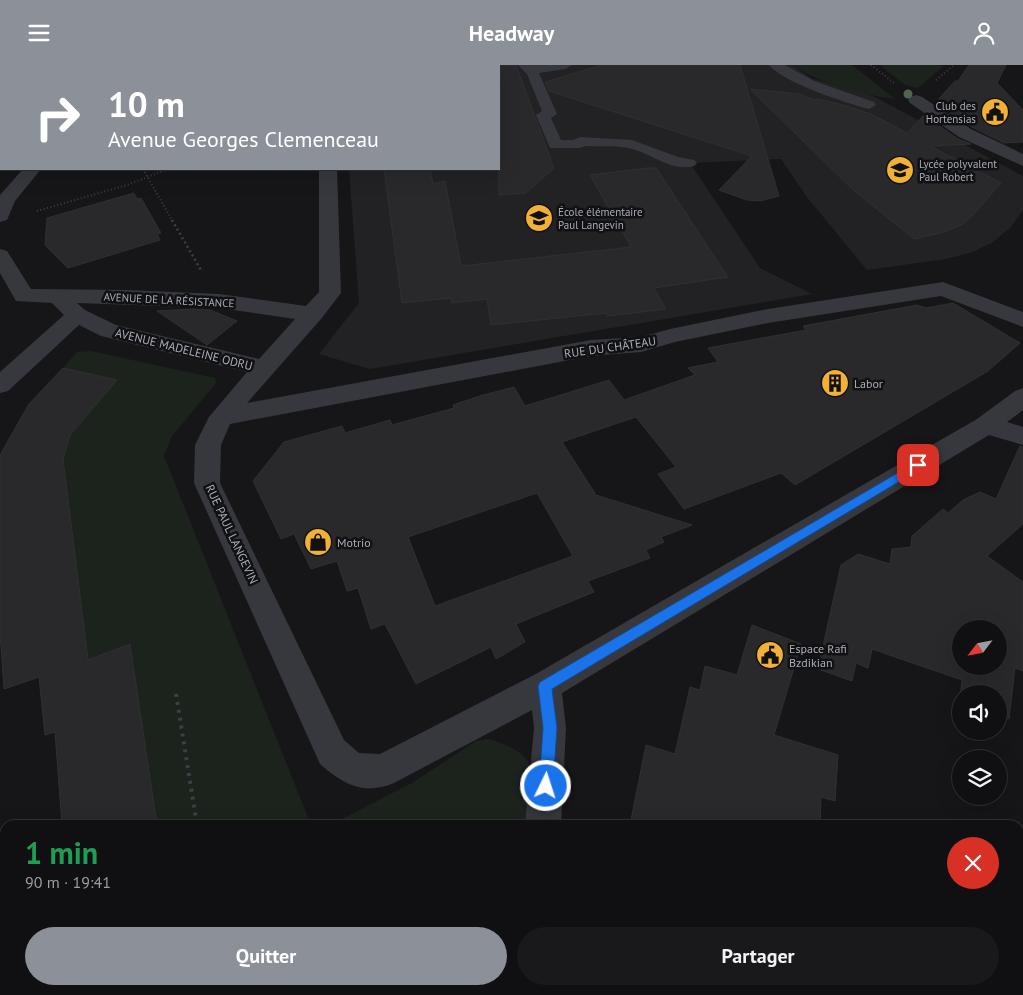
<!DOCTYPE html>
<html lang="fr">
<meta charset="utf-8">
<style>
:root{--surface:#101012;--page:#19191b;--text:#f1f3f6;--muted:#9c9d9f;--line:#303032;--accent:#8c9099}
body{margin:0;font-family:"PT Sans",sans-serif;background:var(--page);color:var(--text);height:100vh;display:flex;flex-direction:column;font-size:19px;white-space:nowrap}
*{box-sizing:border-box;margin:0}
p{font-size:16px;color:var(--muted)}
.icon{flex:none;width:28px;height:28px;fill:none;stroke:currentColor;stroke-width:2;stroke-linecap:round;stroke-linejoin:round}
.map{position:relative;flex:1;overflow:hidden}
.details{position:absolute;left:0px;top:755px;width:1024px;height:175px;display:flex;flex-direction:column;background:var(--surface);border-radius:15px 15px 0 0;box-shadow:0 5px 20px #0002,0 0 0 1px var(--line)}
.details>*{flex:none}
.banner{position:absolute;left:0px;top:0px;width:500px;height:105px;box-shadow:0 5px 20px #0002,0 0 0 1px var(--line);background:#8c9099;color:#fff;overflow:hidden}
.needle{width:32px;rotate:238deg}
.buttons{position:absolute;left:952px;top:555px;display:grid;gap:10px}
.buttons a{display:grid;place-items:center;width:55px;height:55px;border-radius:50%;background:var(--surface);box-shadow:0 5px 20px #0002,0 0 0 1px var(--line);font-size:25px}
.pin{position:absolute;display:grid;place-items:center;width:42px;height:42px;color:#fff;margin:-21px;border-radius:10px;box-shadow:0 2px 8px #0006}
.me{position:absolute;width:55px;margin:-28px;rotate:4deg;stroke-linejoin:round;filter:drop-shadow(0 0 4px #0008)}
.turn{display:flex;align-items:center;gap:18px;height:105px;padding:0 25px;font-size:22px}
.turn .icon{width:65px;height:65px;stroke-width:2.5}
.turn b{display:block;font-size:35px;line-height:42px}
.round{display:grid;place-items:center;flex:none;width:52px;height:52px;border-radius:26px;background:var(--page)}
.head{display:flex;align-items:center;justify-content:space-between;height:85px;padding:0 25px}
h1{font-size:30px;font-weight:700;line-height:38px;color:#1e9e55}
.cta{display:flex;gap:10px;margin-top:auto;padding:10px 25px}
.cta a{flex:1;height:58px;border-radius:30px;background:var(--accent);color:#fff;font-size:20px;font-weight:700;line-height:58px;text-align:center}
.cta a+a{background:var(--page);color:var(--text)}
header{display:flex;justify-content:space-between;align-items:center;height:65px;padding:0 25px;background:var(--accent);color:#fff;font-size:22px;font-weight:700}
.map>svg:first-child{display:block}
</style>
<header><svg class="icon" aria-label="menu" viewBox="0 0 24 24"><path d="M4 6h16M4 12h16M4 18h16"/></svg>Headway<svg class="icon" aria-label="person" viewBox="0 0 24 24"><circle cx="12" cy="8" r="4"/><path d="M4 21q1-7 8-7t8 7"/></svg></header>
<div class="map">
<svg width="1023" height="930" viewBox="0 0 1023 930">
<rect width="100%" height="100%" fill="#161618"/>
<polygon fill="#222225" points="350,0 793,0 811,13 873,31 1023,111 1023,145 1011,162 993,177 973,187 946,194 867,205 806,131 781,94 690,98 760,203 812,229 370,304 319,289 359,238 349,104 499,104 499,1 348,1"/>
<g fill="#1c231d">
<path d="M793,0H852L895,34C860,29 822,20 793,0Z"/>
<polygon points="880,0 939,0 944,1 918,23 905,20"/>
<polygon points="91,286 215,313 216,318 172,371 164,391 311,760 157,760 130,580 88,595 63,394 70,370 117,315 63,303 77,287"/>
<path d="M488,674C503,678 528,687 532,705C534,717 530,746 530,760H330L412,718L476,676Z"/>
<polygon points="56,925 376,925 378,930 48,930"/>
<polygon points="394,925 470,925 461,930 396,930"/>
</g>
<g fill="#29292c" stroke="#303034" fill-rule="evenodd">
<polygon points="499,0 516,0 554,103 526,128 499,130"/>
<polygon points="602,0 740,0 779,131 760,136 747,135 719,125 752,91 549,26 545,17"/>
<polygon points="969,0 1006,0 997,18 1023,45 1023,77 1004,78 972,62 935,38 955,16 958,16"/>
<polygon points="750,24 800,29 814,35 817,34 843,40 871,49 907,68 924,50 958,74 971,79 930,81 1001,118 973,150 963,159 944,167 914,174 851,123"/>
<polygon points="647,103 656,103 728,212 654,223 666,244 608,251 606,248 491,260 487,234 452,238 451,233 402,238 384,104 430,104 433,119 445,116 461,201 631,182 590,110"/>
<polygon points="134,128 137,134 141,133 161,168 157,169 160,175 68,203 45,180 47,153"/>
<path d="M953,238L1020,278L988,306L795,420L781,408L684,444L658,409L676,402L636,352L562,377L596,430L692,460L661,472L664,477L646,485L650,493L588,516L594,527L516,559L525,577L496,594L491,582L416,619L385,559L371,564L358,523L347,526L337,496L311,504L294,469L281,474L253,416L284,377L342,361L345,368L390,355L392,360L454,343L453,340L483,330L514,322L525,341L609,315L624,335L695,310L688,303L718,297L708,283L806,265L803,261L917,240L926,243ZM537,428L573,491L435,541L408,472Z"/>
<polygon points="194,244 210,245 237,256 207,280 157,246"/>
<polygon points="63,303 117,315 70,370 63,394 88,595 130,579 157,760 62,760 55,667 45,670 39,612 4,624 0,568 0,390 29,339"/>
<path d="M1020,381L1023,382V459L987,491L1023,517V606L1015,603L1009,654L999,650V629H961V636L960,635L962,615L872,584L868,603L856,598L852,616L818,604L841,500L858,489L890,499L892,484L911,482L912,471L943,444L948,448L963,435L980,427L996,434ZM961,564H999V601H961Z"/>
<polygon points="752,560 801,579 774,670 838,690 835,736 821,732 820,760 630,760 646,680 675,689 690,622 700,625 705,601 737,610"/>
</g>
<g fill="none" stroke-linecap="round" stroke-linejoin="round">
<g stroke="#3d3f44" stroke-width="2" stroke-dasharray="1 2.5" stroke-linecap="butt">
<polyline points="871,0 894,18"/>
<polyline points="936,15 954,0"/>
<polyline points="143,104 173,157"/>
<polyline points="37,146 127,120 168,104"/>
</g>
<polyline stroke="#3d3f44" stroke-width="2.5" stroke-dasharray="2 3" stroke-linecap="butt" points="172,155 202,207"/>
<g stroke="#3d3f44" stroke-width="4" stroke-dasharray="3 5" stroke-linecap="butt">
<polyline points="176,629 197,760"/>
<polyline points="107,930 116,925"/>
</g>
<g fill="#37383d" fill-rule="evenodd">
<path d="M518,0H572L565,4L539,8L557,49L551,53L561,75H573L580,72L632,75L678,92L694,95L697,98L694,101C671,107 653,89 632,84C618,80 600,82 585,81L579,83H550L536,50L542,46L527,9Z"/>
<path d="M769,0H785L814,16L874,37L876,40L869,44C846,38 784,18 769,0Z"/>
</g>
<g fill="#37383d" fill-rule="evenodd">
<polygon points="322,0 338,0 338,1 323,1"/>
<polygon points="916,30 922,32 971,64 1023,89 1023,101 959,72 910,38 908,35 910,32"/>
<polygon points="23,104 41,104 15,136 7,155 0,157 0,130"/>
<path d="M319,104H337L341,228L321,254L247,338L591,275L641,272L670,264L768,244L943,217L1023,247V262L941,231L768,258L675,277L641,287L591,291L230,359L221,380L220,418L344,675L359,688L380,689L534,610L977,354L1015,326L1023,323V345L1007,357L1023,362V380L989,370L562,628L566,663L561,760H525L534,663L532,645L394,718C363,731 343,719 320,699L194,418L195,380L209,352L247,307L101,271L79,260L8,326L0,328V307L64,250L52,238L16,236L0,208V184L7,186L31,224L127,225L219,229L306,241L319,227ZM77,238L219,243L295,254L259,294L116,260L85,245Z"/>
<polygon points="0,866 5,868 5,925 23,925 23,930 0,930"/>
<rect x="511" y="925" width="40" height="5"/>
</g>
</g>
<circle fill="#506452" cx="908" cy="29" r="4.5"/>
<polygon fill="#1a73e8" stroke="#114b97" points="918,396 923,400 922,403 552,624 557,663 553,721 551,726 546,728 541,726 539,721 543,663 538,621 540,617"/>
<defs>
<g id="civic-disc" transform="scale(1.4375)"><circle r="9.5" fill="#f2b134" stroke="#111113"/><path d="M-.6-6.5H3V-4.5H.6V-3L4-1V1h2V6H-6V1h2V-1L-.6-3ZM-1.2 2.5V6h2.4V2.5Z" fill="#111"/></g>
<g id="school-disc" transform="scale(1.4375)"><circle r="9.5" fill="#f2b134" stroke="#111113"/><path d="M0-5L7-2L0 1L-7-2ZM-4 1L0 2.5L4 1V4Q0 6-4 4Z" fill="#111"/></g>
<g id="building-disc" transform="scale(1.4375)"><circle r="9.5" fill="#f2b134" stroke="#111113"/><path d="M-4-6H4V6H1V3H-1V6H-4ZM-2.5-4.3h1.7v1.8h-1.7ZM.8-4.3h1.7v1.8H.8ZM-2.5-1h1.7V.8h-1.7ZM.8-1h1.7V.8H.8Z" fill="#111"/></g>
<g id="shop-disc" transform="scale(1.4375)"><circle r="9.5" fill="#f2b134" stroke="#111113"/><path d="M-5-2.5h2.3a2.7 3.5 0 0 1 5.4 0H5L5.5 6h-11ZM-1.5-2.5h3a1.5 2.3 0 0 0-3 0Z" fill="#111"/></g>
</defs>
<g fill-rule="evenodd">
<use href="#civic-disc" x="995" y="47"/>
<use href="#school-disc" x="900" y="105"/>
<use href="#school-disc" x="539" y="153"/>
<use href="#building-disc" x="835" y="318"/>
<use href="#shop-disc" x="318" y="477"/>
<use href="#civic-disc" x="770" y="590"/>
</g>
<g text-anchor="middle" dominant-baseline="central" stroke-width="5" stroke-linejoin="round" paint-order="stroke">
<g font-size="11" fill="#a8adb8" stroke="#111113" text-anchor="start">
<text x="976" y="41" text-anchor="end">Club des<tspan x="976" dy="13">Hortensias</tspan></text>
<text x="919" y="99">Lycée polyvalent<tspan x="919" dy="13">Paul Robert</tspan></text>
<text x="558" y="147">École élémentaire<tspan x="558" dy="13">Paul Langevin</tspan></text>
</g>
<g font-size="11" fill="#a8adb8" stroke="#111113">
<text transform="translate(169 235) rotate(3)">AVENUE DE LA RÉSISTANCE</text>
</g>
<g font-size="12" fill="#a8adb8" stroke="#111113">
<text transform="translate(610 282) rotate(-8)">RUE DU CHÂTEAU</text>
<text transform="translate(184 284) rotate(14)">AVENUE MADELEINE ODRU</text>
<text transform="translate(232 469) rotate(65)">RUE PAUL LANGEVIN</text>
</g>
<g font-size="12" fill="#a8adb8" stroke="#111113" text-anchor="start">
<text x="854" y="318">Labor</text>
<text x="337" y="477">Motrio</text>
<text x="789" y="583">Espace Rafi<tspan x="789" dy="14">Bzdikian</tspan></text>
</g>
</g>
</svg>
<div class="buttons">
<a><svg class="needle" viewBox="-14 -14 28 28"><path d="M0-13l5 13h-10z" fill="#e53935"/><path d="M0 13l5-13h-10z" fill="#9c9d9f"/></svg></a>
<a><svg class="icon" aria-label="sound" viewBox="0 0 24 24"><path d="M4 9h4l5-4v14l-5-4H4zM17 9q2 3 0 6"/></svg></a>
<a><svg class="icon" aria-label="layers" viewBox="0 0 24 24"><path d="M12 4l9 5-9 5-9-5zM3 14l9 5 9-5"/></svg></a>
</div>
<div class="pin" style="left:918px;top:400px;background:#d93025"><svg class="icon" aria-label="arrive" viewBox="0 0 24 24"><path d="M6 21V4h12l-3 4 3 4H6"/></svg></div>
<svg class="me" style="left:546px;top:721px" viewBox="-20 -20 40 40"><circle r="17" fill="#1a73e8" stroke="#fff" stroke-width="3"/><path d="M0-11L8 9 0 5-8 9z" fill="#fff"/></svg>
<div class="banner">
<div class="turn"><svg class="icon" aria-label="right" viewBox="0 0 24 24"><path d="M7 20v-9h11M14 6l5 5-5 5"/></svg><div><b>10 m</b>Avenue Georges Clemenceau</div></div>
</div>
<section class="details">
<div class="head"><div><h1>1 min</h1><p>90 m · 19:41</p></div><a class="round" style="background:#d93025;color:#fff"><svg class="icon" aria-label="close" viewBox="0 0 24 24"><path d="M6 6l12 12M18 6L6 18"/></svg></a></div>
<div class="cta"><a>Quitter</a><a>Partager</a></div>
</section>
</div>
